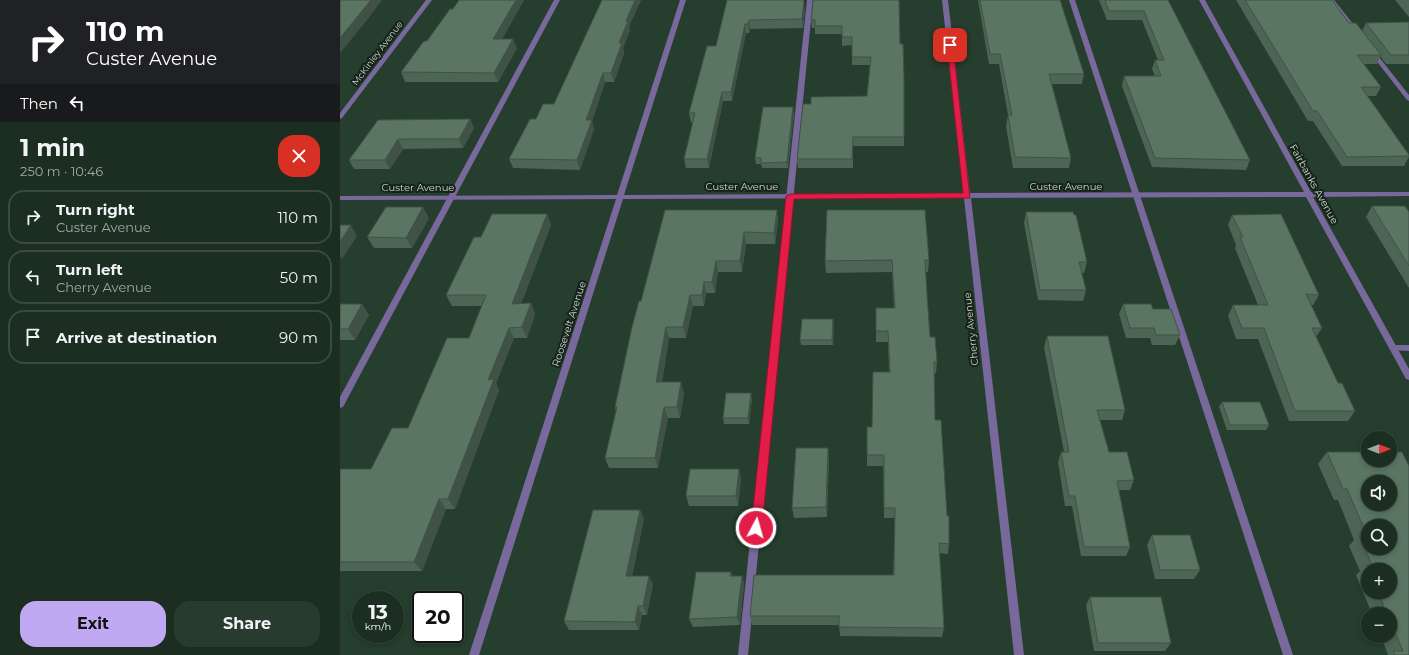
<!DOCTYPE html>
<meta charset="utf-8">
<style>
:root{--surface:#1c2e22;--page:#293a2f;--text:#f1f3f6;--muted:#a0a8a5;--line:#3a4a40;--accent:#c0a8f3}
body{margin:0;font-family:Montserrat,sans-serif;background:var(--page);color:var(--text);height:100vh;display:flex;flex-direction:column;font-size:15px;white-space:nowrap}
*{box-sizing:border-box;margin:0}
p{font-size:13px;color:var(--muted)}
.icon{flex:none;width:22px;height:22px;fill:none;stroke:currentColor;stroke-width:2;stroke-linecap:round;stroke-linejoin:round}
.map{position:relative;flex:1;overflow:hidden}
.side{display:flex;flex-direction:column;background:var(--surface);width:340px}
.side>*{flex:none}
.hud{background:#202124;color:#fff;overflow:hidden}
.needle{width:26px;rotate:90deg}
.buttons{position:absolute;left:1021px;top:431px;display:grid;gap:8px}
.buttons a{display:grid;place-items:center;width:36px;height:36px;border-radius:50%;background:var(--surface);box-shadow:0 2px 6px #0003,0 0 0 1px var(--line);font-size:20px}
.speed{position:absolute;left:12px;top:591px;display:flex;gap:8px;font-size:20px;font-weight:700;text-align:center}
.speed>*{display:grid;place-content:center;width:52px;height:52px;border-radius:50%;background:var(--surface);box-shadow:0 2px 6px #0003,0 0 0 1px var(--line);line-height:1}
.speed small{font-size:10px;font-weight:400}
.speed .limit{border:2px solid #111;border-radius:6px;background:#fff;color:#111}
.pin{position:absolute;display:grid;place-items:center;width:34px;height:34px;color:#fff;margin:-17px;border-radius:8px;box-shadow:0 2px 6px #0006}
.me{position:absolute;width:44px;margin:-22px;rotate:6deg;stroke-linejoin:round;filter:drop-shadow(0 0 3px #0008)}
.turn{display:flex;align-items:center;gap:14px;height:84px;padding:0 20px;font-size:18px}
.turn .icon{width:52px;height:52px;stroke-width:2.5}
.turn b{display:block;font-size:28px;line-height:34px}
.then{display:flex;align-items:center;height:38px;padding:0 20px;background:#0003;gap:8px;font-size:15px}
.round{display:grid;place-items:center;flex:none;width:42px;height:42px;border-radius:16px;background:var(--page)}
.headline{display:flex;align-items:center;justify-content:space-between;height:68px;padding:0 20px}
h1{font-size:24px;font-weight:700;line-height:30px}
.cta{display:flex;gap:8px;margin-top:auto;padding:8px 20px}
.cta a{flex:1;height:46px;border-radius:16px;background:var(--accent);color:#111;font-size:16px;font-weight:700;line-height:46px;text-align:center}
.cta a+a{background:var(--page);color:var(--text)}
ul{padding:0;list-style:none}
li{display:flex;align-items:center;gap:12px;height:54px;margin:0 8px 6px;padding:0 12px;border:2px solid var(--line);border-radius:16px}
li div{flex:1}
li b{display:block;font-size:15px}
li em{font-style:normal}
main{display:flex;flex:1;min-height:0}
.map>svg:first-child{display:block}
</style>
<main>
<section class="side">
<div class="hud">
<div class="turn"><svg class="icon" aria-label="right" viewBox="0 0 24 24"><path d="M7 20v-9h11M14 6l5 5-5 5"/></svg><div><b>110 m</b>Custer Avenue</div></div>
<div class="then">Then<svg class="icon" aria-label="left" viewBox="0 0 24 24"><path d="M17 20v-9H6M10 6l-5 5 5 5"/></svg></div>
</div>
<div class="headline"><div><h1>1 min</h1><p>250 m · 10:46</p></div><a class="round" style="background:#d93025;color:#fff"><svg class="icon" aria-label="close" viewBox="0 0 24 24"><path d="M6 6l12 12M18 6L6 18"/></svg></a></div>
<ul>
<li><svg class="icon" aria-label="right" viewBox="0 0 24 24"><path d="M7 20v-9h11M14 6l5 5-5 5"/></svg><div><b>Turn right</b><p>Custer Avenue</p></div><em>110 m</em></li>
<li><svg class="icon" aria-label="left" viewBox="0 0 24 24"><path d="M17 20v-9H6M10 6l-5 5 5 5"/></svg><div><b>Turn left</b><p>Cherry Avenue</p></div><em>50 m</em></li>
<li><svg class="icon" aria-label="arrive" viewBox="0 0 24 24"><path d="M6 21V4h12l-3 4 3 4H6"/></svg><div><b>Arrive at destination</b></div><em>90 m</em></li>
</ul>
<div class="cta"><a>Exit</a><a>Share</a></div>
</section>
<div class="map">
<svg width="1069" height="655" viewBox="0 0 1069 655">
<rect width="100%" height="100%" fill="#253e2d"/>
<g fill="none" stroke-linecap="round" stroke-linejoin="round">
<g fill="#79689c" fill-rule="evenodd">
<polygon points="214,0 220,0 3,407 0,408 0,397"/>
<polygon points="467,0 473,0 408,655 398,655"/>
<polygon points="729,0 735,0 953,655 943,655"/>
<polygon points="988,0 994,0 1018,30 1018,32 1014,32"/>
<polygon points="1031,52 1035,52 1069,95 1069,101 1067,100 1031,54"/>
<polygon points="1053,345 1069,345 1069,351 1050,350 1049,348 1050,346"/>
</g>
<g fill="#79689c" fill-rule="evenodd">
<polygon points="86,0 92,0 2,118 0,119 0,113"/>
<polygon points="340,0 346,0 284,195 623,193 602,0 608,0 630,193 964,192 859,0 865,0 971,192 1069,192 1069,196 973,197 1069,369 1069,380 1066,379 966,197 631,198 684,655 674,655 624,198 283,199 139,655 129,655 276,199 0,200 0,196 277,195"/>
</g>
</g>
<g fill="#4d6554" fill-rule="evenodd">
<polygon points="119,0 184,0 162,39 177,48 158,82 65,82 61,72 113,9"/>
<polygon points="262,0 301,0 289,26 290,30 283,48 284,53 274,82 265,82 252,121 254,129 240,170 173,168 169,159 196,119 214,104"/>
<polygon points="387,0 465,9 463,28 410,29 409,33 406,33 392,101 383,101 369,168 346,168 344,159 353,123 351,123 349,113 376,46"/>
<polygon points="473,0 560,44 564,137 564,146 513,146 513,168 458,168 457,159 471,104 527,96 530,65 512,65 512,45 502,46 502,34 475,34 475,28 472,28 471,20"/>
<polygon points="638,0 720,0 744,74 742,84 712,84 731,158 729,168 673,168 666,126 668,115 659,64 649,64"/>
<polygon points="759,0 828,0 910,160 906,170 812,167 782,86 784,76 815,76 812,69 815,60 818,60 802,20 767,20"/>
<polygon points="896,0 992,0 1009,23 1022,31 1026,23 1069,22 1069,64 1046,64 1040,56 1037,64 1024,64 1041,87 1036,96 1028,96 1069,155 1069,157 1064,166 1002,166 973,121 968,121"/>
<polygon points="1055,0 1069,0 1069,17"/>
<polygon points="454,113 448,168 422,168 421,164 416,164 415,158"/>
<polygon points="130,119 134,128 123,148 63,149 50,169 14,169 9,160 38,120"/>
<polygon points="1032,206 1069,212 1069,288 1026,217"/>
<polygon points="437,210 438,221 435,244 406,244 402,272 378,272 375,293 366,293 364,306 353,306 346,338 329,338 322,382 344,393 340,418 328,418 318,468 269,468 265,458 276,411 275,407 301,301"/>
<polygon points="686,212 747,262 744,273 741,273 746,290 743,301 698,300 684,223"/>
<polygon points="207,214 211,225 181,304 191,303 195,314 187,338 174,338 156,383 159,390 115,509 106,509 82,571 0,571 0,469 31,469 68,428 129,338 142,306 112,306 106,295 141,237"/>
<polygon points="892,215 979,295 973,305 971,305 982,328 976,337 998,383 1015,411 1008,421 949,421 918,339 896,339 888,316 893,305 918,305 895,248 896,245 888,225"/>
<polygon points="89,218 72,248 34,248 27,237"/>
<polygon points="589,260 588,272 585,272 590,337 597,362 596,373 594,373 595,420 607,516 609,544 608,554 599,553 604,628 602,637 500,636 499,625 412,625 410,616 553,575 555,518 544,518 543,466 527,466 527,427 532,427 549,372 548,342 536,342 536,308 554,308 552,272 486,273 485,261"/>
<polygon points="0,304 22,304 29,315 15,340 0,340"/>
<polygon points="783,304 813,309 840,335 835,345 812,345 810,338 786,338 779,314"/>
<polygon points="494,325 493,345 461,345 460,340"/>
<polygon points="707,336 785,410 782,420 760,420 769,452 794,480 790,490 779,490 790,547 786,556 741,556 732,506 725,506 718,462 721,452 724,452 704,347"/>
<polygon points="412,398 409,424 384,424 383,418"/>
<polygon points="882,402 929,425 926,430 887,430 879,407"/>
<polygon points="488,448 489,458 487,517 454,518 452,508"/>
<path d="M987,452H1028L1069,655H1048L1041,636H1050V614H1032L1016,575L1020,571L1009,546L1014,540L998,500H994L978,464ZM1028,570H1050V592H1028Z"/>
<polygon points="399,469 401,479 398,506 349,506 346,496"/>
<polygon points="300,510 304,519 292,576 313,584 307,615 302,615 299,630 229,630 224,621"/>
<polygon points="812,535 860,570 854,579 815,579 807,545"/>
<polygon points="391,572 392,576 402,576 404,584 400,625 353,627 349,619"/>
<polygon points="750,597 831,643 825,651 754,651 746,605"/>
</g>
<g fill="#3f5245">
<polygon points="31,0 42,0 28,19 0,53 0,38"/>
<polygon points="176,0 184,0 157,48 153,39"/>
<polygon points="295,0 301,0 289,26 290,30 283,48 284,53 274,82 271,73 279,43 286,21"/>
<polygon points="464,0 465,9 463,28 462,19"/>
<polygon points="409,20 410,29 409,33 408,24"/>
<polygon points="405,24 406,33 392,101 391,92"/>
<polygon points="173,39 177,48 158,82 154,73"/>
<polygon points="263,73 265,82 252,121 254,129 240,170 237,160 246,120"/>
<polygon points="382,92 383,101 369,168 367,159"/>
<polygon points="453,107 454,113 448,168 447,162"/>
<polygon points="130,119 134,128 123,148 119,139"/>
<polygon points="58,139 63,149 50,169 45,160"/>
<polygon points="83,207 89,218 72,248 66,238"/>
<polygon points="437,210 438,221 435,244 434,233"/>
<polygon points="207,214 211,225 177,314 172,304"/>
<polygon points="11,225 17,236 2,259 0,256 0,242"/>
<polygon points="404,232 406,244 402,272 400,261"/>
<polygon points="376,261 378,272 375,293 372,282"/>
<polygon points="364,282 366,293 364,306 362,295"/>
<polygon points="350,295 353,306 346,338 343,327"/>
<polygon points="191,303 195,314 187,338 182,327"/>
<polygon points="22,304 29,315 15,340 8,329"/>
<polygon points="493,319 494,325 493,345 492,340"/>
<polygon points="326,327 329,338 320,393 316,382"/>
<polygon points="169,328 174,338 156,383 159,390 115,509 108,499 148,380"/>
<polygon points="341,382 344,393 340,418 337,407"/>
<polygon points="411,393 412,398 409,424 408,418"/>
<polygon points="324,407 328,418 318,468 315,458"/>
<polygon points="488,448 489,458 487,517 486,507"/>
<polygon points="399,469 401,479 398,506 396,496"/>
<polygon points="99,499 106,509 82,571 74,562"/>
<polygon points="300,510 304,519 290,584 286,576"/>
<polygon points="309,576 313,584 307,615 303,606"/>
<polygon points="402,576 404,584 400,625 397,617"/>
<polygon points="298,606 302,615 299,630 295,622"/>
</g>
<g fill="#5a7562" stroke="#3f5245" fill-rule="evenodd">
<polygon points="0,0 31,0 0,38"/>
<polygon points="119,0 176,0 153,39 173,39 154,73 61,72 84,41 87,41 110,9 113,9"/>
<polygon points="262,0 295,0 286,21 288,21 279,43 282,43 271,73 263,73 246,120 252,120 237,160 169,159 190,119 196,119 203,104 214,104"/>
<polygon points="387,0 464,0 462,19 409,20 408,24 405,24 391,92 382,92 367,159 344,159 355,113 349,113 367,46 376,46"/>
<polygon points="473,0 559,0 560,44 563,44 564,78 564,137 513,137 512,159 457,159 463,104 471,104 471,97 527,96 531,57 512,57 512,37 502,37 502,26 475,26 475,20 471,20"/>
<polygon points="640,0 720,0 744,74 709,74 731,158 675,157 668,115 672,115 660,54 650,54"/>
<polygon points="765,0 828,0 910,160 815,158 784,76 821,76 815,60 824,60 804,11 769,11"/>
<polygon points="905,0 992,0 1009,23 1016,23 1041,55 1017,55 1041,87 1021,87 1069,155 1069,156 1007,157 977,111 973,111"/>
<polygon points="1069,22 1069,55 1051,55 1026,23"/>
<polygon points="423,107 453,107 447,162 421,163 421,158 415,158"/>
<polygon points="130,119 119,139 58,139 45,160 9,160 38,120"/>
<polygon points="1032,206 1065,206 1069,212 1069,266"/>
<polygon points="46,207 83,207 66,238 27,237"/>
<polygon points="325,210 437,210 434,233 404,232 400,261 376,261 372,282 364,282 362,295 350,295 343,327 326,327 316,382 341,382 337,407 324,407 315,458 265,458 277,407 275,407 292,327 299,301 301,301"/>
<polygon points="487,210 585,210 589,260 585,260 587,295 590,337 595,337 597,362 594,362 595,420 601,420 607,516 609,516 609,544 599,543 604,628 499,627 499,616 410,616 414,575 554,575 555,508 544,508 544,455 527,455 527,427 532,427 533,372 550,372 548,331 536,331 536,308 555,308 552,260 485,261"/>
<polygon points="686,212 733,212 734,215 736,215 747,262 739,262 746,290 700,290"/>
<polygon points="152,214 207,214 172,304 191,303 182,327 169,328 148,380 154,379 108,499 99,499 74,562 0,562 0,469 31,469 52,428 68,428 107,338 129,338 146,295 106,295 134,237 141,237"/>
<polygon points="941,214 979,295 966,294 982,328 972,328 998,383 1002,383 1015,411 955,411 924,328 902,328 893,305 928,305 900,237 903,237 892,215"/>
<polygon points="0,225 11,225 0,242"/>
<polygon points="0,304 22,304 8,329 0,329"/>
<polygon points="783,304 811,304 813,309 831,309 840,335 816,335 814,328 790,328"/>
<polygon points="462,319 493,319 492,340 460,340"/>
<polygon points="707,336 768,336 785,410 757,410 769,452 787,452 794,480 777,481 790,547 744,547 735,496 729,496 721,452 729,452"/>
<polygon points="386,393 411,393 408,418 383,418"/>
<polygon points="882,402 920,402 929,425 890,425"/>
<polygon points="456,448 488,448 486,507 452,508"/>
<path d="M987,452H1028V460H1050V452H1062L1069,466V655H1055L1053,651H1063L1050,621V614H1047L1038,592H1050V570H1029L1026,565H1032L1019,535H1027L1007,489H1003ZM1028,482H1050V504H1028ZM1028,526H1050V548H1028Z"/>
<polygon points="350,469 399,469 396,496 346,496"/>
<polygon points="253,510 300,510 286,576 309,576 303,606 298,606 295,622 224,621"/>
<polygon points="812,535 850,535 860,570 820,570"/>
<polygon points="356,572 391,572 390,576 402,576 397,617 349,619"/>
<polygon points="750,597 821,597 831,643 758,643"/>
</g>
<polygon fill="#e11d48" stroke="#92132f" points="610,43 613,45 630,198 454,199 422,528 420,532 416,534 412,532 411,528 446,196 450,194 623,193 607,45"/>
<g text-anchor="middle" dominant-baseline="central" stroke-width="4" stroke-linejoin="round" paint-order="stroke">
<g font-size="9" fill="#cbdacf" stroke="#16221a">
<text transform="translate(37 53) rotate(-53)">McKinley Avenue</text>
</g>
<g font-size="10" fill="#cbdacf" stroke="#16221a">
<text transform="translate(974 184) rotate(61)">Fairbanks Avenue</text>
<text x="402" y="186">Custer Avenue</text>
<text x="726" y="186">Custer Avenue</text>
<text x="78" y="187">Custer Avenue</text>
<text transform="translate(229 324) rotate(-72)">Roosevelt Avenue</text>
<text transform="translate(631 329) rotate(-96)">Cherry Avenue</text>
</g>
</g>
</svg>
<div class="buttons">
<a><svg class="needle" viewBox="-14 -14 28 28"><path d="M0-13l5 13h-10z" fill="#e53935"/><path d="M0 13l5-13h-10z" fill="#a0a8a5"/></svg></a>
<a><svg class="icon" aria-label="sound" viewBox="0 0 24 24"><path d="M4 9h4l5-4v14l-5-4H4zM17 9q2 3 0 6"/></svg></a>
<a><svg class="icon" aria-label="search" viewBox="0 0 24 24"><circle cx="10" cy="10" r="6"/><path d="M15 15l6 6"/></svg></a>
<a>+</a>
<a>−</a>
</div>
<div class="speed"><div>13<small>km/h</small></div><div class="limit">20</div></div>
<div class="pin" style="left:610px;top:45px;background:#d93025"><svg class="icon" aria-label="arrive" viewBox="0 0 24 24"><path d="M6 21V4h12l-3 4 3 4H6"/></svg></div>
<svg class="me" style="left:416px;top:528px" viewBox="-20 -20 40 40"><circle r="17" fill="#e11d48" stroke="#fff" stroke-width="3"/><path d="M0-11L8 9 0 5-8 9z" fill="#fff"/></svg>
</div>
</main>
